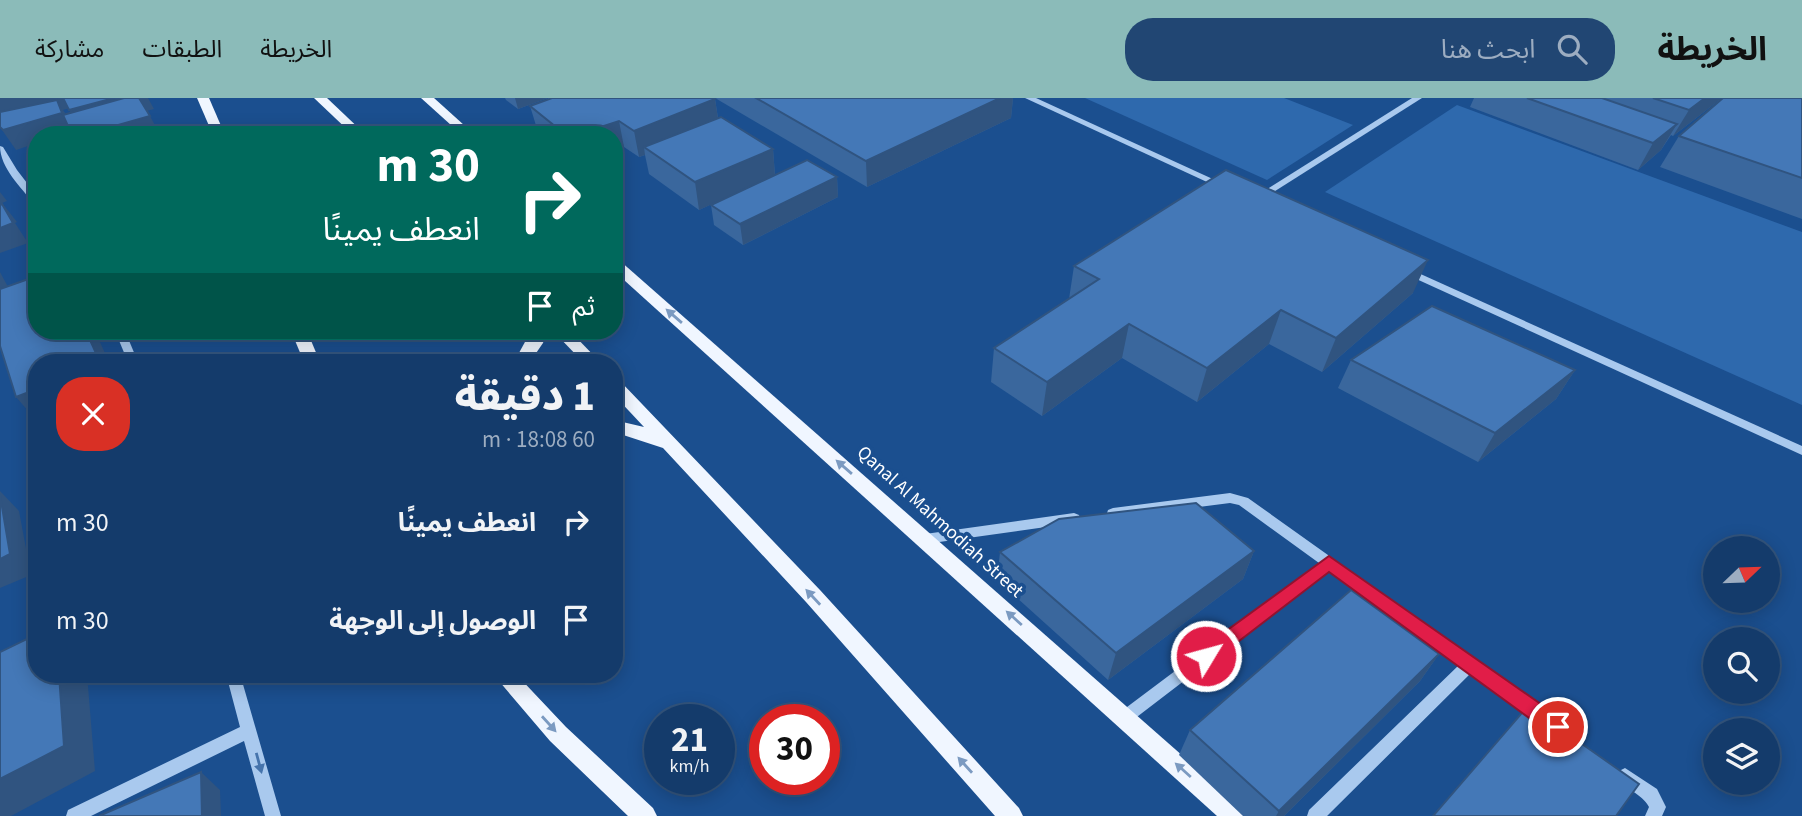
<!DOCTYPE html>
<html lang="ar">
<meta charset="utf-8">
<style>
:root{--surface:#143b6b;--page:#214673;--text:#f1f3f6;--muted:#9dadc1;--line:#33557e;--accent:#8bbbb9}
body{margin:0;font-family:"Source Sans 3","Noto Sans Arabic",sans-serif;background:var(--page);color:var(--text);direction:rtl;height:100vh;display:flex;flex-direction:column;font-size:26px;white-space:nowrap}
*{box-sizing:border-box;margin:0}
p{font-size:23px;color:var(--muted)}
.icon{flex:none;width:38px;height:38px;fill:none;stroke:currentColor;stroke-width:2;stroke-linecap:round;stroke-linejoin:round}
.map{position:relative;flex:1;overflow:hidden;direction:ltr}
.panel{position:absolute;left:28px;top:256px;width:595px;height:329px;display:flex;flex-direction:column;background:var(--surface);border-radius:28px;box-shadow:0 4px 18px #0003,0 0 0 2px var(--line);direction:rtl}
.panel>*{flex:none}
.guide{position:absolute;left:28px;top:28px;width:595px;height:214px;border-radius:28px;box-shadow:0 4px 18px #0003,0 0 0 2px var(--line);direction:rtl;background:#00695c;color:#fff;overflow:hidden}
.needle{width:46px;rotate:67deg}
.fabs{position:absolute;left:1703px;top:438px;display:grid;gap:14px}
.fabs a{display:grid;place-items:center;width:77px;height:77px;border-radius:50%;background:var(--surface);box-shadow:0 4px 18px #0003,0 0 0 2px var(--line);font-size:35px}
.speed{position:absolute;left:644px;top:606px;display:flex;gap:14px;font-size:35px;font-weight:700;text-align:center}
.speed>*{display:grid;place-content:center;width:91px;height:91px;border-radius:50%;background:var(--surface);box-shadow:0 4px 18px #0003,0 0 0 2px var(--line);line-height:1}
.speed small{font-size:18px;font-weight:400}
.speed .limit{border:10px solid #d22;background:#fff;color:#111}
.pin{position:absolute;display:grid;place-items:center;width:60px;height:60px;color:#fff;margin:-30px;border:4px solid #fff;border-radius:50%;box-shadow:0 2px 7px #0007}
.me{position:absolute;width:77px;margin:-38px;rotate:53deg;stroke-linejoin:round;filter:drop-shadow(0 0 5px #0008)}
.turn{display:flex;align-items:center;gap:24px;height:147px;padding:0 28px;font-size:32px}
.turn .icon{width:91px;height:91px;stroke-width:2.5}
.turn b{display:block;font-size:49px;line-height:60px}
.then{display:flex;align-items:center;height:66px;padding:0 28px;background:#0003;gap:14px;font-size:26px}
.round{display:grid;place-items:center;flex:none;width:74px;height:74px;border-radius:28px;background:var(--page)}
.overview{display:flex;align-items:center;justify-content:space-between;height:119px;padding:0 28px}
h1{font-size:42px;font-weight:800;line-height:52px}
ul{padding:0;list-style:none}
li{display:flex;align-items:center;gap:21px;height:98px;padding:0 28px}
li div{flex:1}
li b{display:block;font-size:26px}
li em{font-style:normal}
header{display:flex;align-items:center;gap:42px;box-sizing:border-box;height:98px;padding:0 35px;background:var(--accent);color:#111}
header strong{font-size:33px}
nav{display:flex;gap:38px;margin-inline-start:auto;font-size:24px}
.search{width:490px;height:63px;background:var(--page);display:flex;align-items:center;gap:18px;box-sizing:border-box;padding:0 24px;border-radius:28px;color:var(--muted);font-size:26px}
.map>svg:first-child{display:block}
</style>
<header>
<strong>الخريطة</strong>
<div class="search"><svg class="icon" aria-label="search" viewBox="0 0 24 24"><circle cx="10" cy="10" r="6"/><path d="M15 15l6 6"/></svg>ابحث هنا</div>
<nav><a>الخريطة</a><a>الطبقات</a><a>مشاركة</a></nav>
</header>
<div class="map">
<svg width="1802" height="718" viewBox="0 0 1802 718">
<rect width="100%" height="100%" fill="#1b4f8f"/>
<g fill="#2e69ad">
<polygon points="1085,0 1284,0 1353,27 1267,82"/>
<polygon points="1457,7 1802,134 1802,307 1325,94"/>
</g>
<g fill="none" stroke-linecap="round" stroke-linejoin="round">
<g fill="#a9c9ee" fill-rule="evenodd">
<polygon points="1025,0 1036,0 1228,88 1223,91 1220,90"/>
<polygon points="1412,0 1422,0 1261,102 1255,102 1253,100"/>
<path d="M0,48L3,49L17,72L37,98V107L34,106C21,89 0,70 0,48Z"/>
<polygon points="1405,169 1802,348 1802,357 1401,174 1401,170"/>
<polygon points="115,233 125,233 138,264 128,264"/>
<polygon points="1230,395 1248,400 1547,613 1550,618 1547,623 1542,625 1537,623 1471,575 1327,718 1307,718 1309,712 1459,567 1329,472 1129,625 1124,627 1119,625 1116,620 1119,615 1319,465 1239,407 1230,405 1113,420 1108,418 1107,415 1108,412 1113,410"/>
<polygon points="1074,415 1079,417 1080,420 1079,423 1074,425 925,446 920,445 918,441 920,437 925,436"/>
<polygon points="226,576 240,576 281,718 265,718 244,643 91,718 66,718 68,712 240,629"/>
<path d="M1625,670L1657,691L1666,709L1662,718H1645L1649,709C1642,695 1624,692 1617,678L1619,673Z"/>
</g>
<g fill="#f0f6ff" fill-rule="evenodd">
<polygon points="197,0 209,0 225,37 213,37"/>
<polygon points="314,0 327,0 366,37 353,37"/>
<polygon points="421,0 434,0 475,37 462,37"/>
<polygon points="614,161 619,162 1242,710 1246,718 1217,718 614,173"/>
<polygon points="291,233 307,233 320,264 304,264"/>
<polygon points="531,233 547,233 543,245 530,264 514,264"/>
<polygon points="553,233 570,233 600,264 583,264"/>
<polygon points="614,282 620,283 820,492 1019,710 1023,718 995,718 806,504 663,350 614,334 614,322 644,329 614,297"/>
<polygon points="493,576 516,576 566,629 653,710 657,718 628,718 550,643"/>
</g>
</g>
<g fill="#3a679d">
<polygon points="505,0 548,0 518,11 506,2"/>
<polygon points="548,0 713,0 715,1 718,20 773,51 775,77 837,79 838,99 743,147 714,127 711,107 716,104 699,112 649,76 645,57 639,59 624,49 614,37 541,37 538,34 530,8 548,2"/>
<polygon points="715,0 1013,0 1011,20 867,89"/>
<polygon points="1474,0 1722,0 1673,38 1671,37 1661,52 1638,72 1470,9"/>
<polygon points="1802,0 1802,121 1660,69 1679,38"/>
<polygon points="1074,168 1413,195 1322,274 1269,246 1197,304 1122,260 1042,318 991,284 994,250 1069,201"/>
<polygon points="1351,262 1575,272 1556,301 1478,364 1338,290"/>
<polygon points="1254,453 1243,481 1108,582 997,482 1000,454"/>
<polygon points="1439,556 1420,583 1284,718 1243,718 1179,657 1190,632"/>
</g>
<g fill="#305480">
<polygon points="0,0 105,0 63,12 69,21 74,34 65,37 37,37 37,45 16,52 0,29"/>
<polygon points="114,0 148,0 154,11 81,31 69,12"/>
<polygon points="515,0 548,0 518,11"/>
<polygon points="1000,0 1013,0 1011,20 867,89 866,63"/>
<polygon points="1705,0 1722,0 1673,38 1689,12"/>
<polygon points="715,1 719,27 644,49 645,57 639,59 634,33"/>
<polygon points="150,18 160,37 83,37"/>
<polygon points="619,23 624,49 614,52 614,37 576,37"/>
<polygon points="1677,26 1661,52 1638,72 1653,45"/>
<polygon points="773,51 775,78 699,112 695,84"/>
<polygon points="837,79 838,99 743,147 740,126"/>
<polygon points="0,94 7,103 2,105 17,124 15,125 28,145 0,155"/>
<polygon points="1428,162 1413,195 1322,274 1336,240"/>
<polygon points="0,174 15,202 0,207"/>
<polygon points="1281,212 1269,246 1197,304 1207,270"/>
<polygon points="1129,226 1122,260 1042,318 1047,284"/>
<polygon points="86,233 95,233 109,264 100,264"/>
<polygon points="1575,272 1556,301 1478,364 1495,335"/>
<polygon points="37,291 37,323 16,299"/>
<polygon points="0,393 19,413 31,477 0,490"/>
<polygon points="1254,453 1243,481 1108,582 1116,555"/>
<polygon points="1439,556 1420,583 1284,718 1276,718 1279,713"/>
<polygon points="59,576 87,576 95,673 11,718 0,718 0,681"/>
<polygon points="201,674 220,692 221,718 202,718"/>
</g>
<g fill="#4478b7" stroke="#305480" stroke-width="2">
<polygon points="63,0 114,0 69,12"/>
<polygon points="124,0 139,0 150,18 83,37 72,37 63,17"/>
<polygon points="552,0 713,0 715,1 634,33 619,23 576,37 566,37 530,8"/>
<polygon points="756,0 1000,0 866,63"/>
<polygon points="1527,0 1602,0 1677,26 1653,45"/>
<polygon points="1653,0 1705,0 1689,12"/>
<polygon points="1723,0 1802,0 1802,80 1679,38"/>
<polygon points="57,2 62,15 3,32 0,29 0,14"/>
<polygon points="721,19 773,51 695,84 644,49"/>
<polygon points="807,62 837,79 740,126 711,107"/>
<polygon points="1226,72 1428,162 1336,240 1281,212 1207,270 1129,226 1047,284 994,250 1099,181 1074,168"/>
<polygon points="2,106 13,125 0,130 0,107"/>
<polygon points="37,178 37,233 86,233 100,264 37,264 37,291 16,299 0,248 0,191"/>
<polygon points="1432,208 1575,272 1495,335 1351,262"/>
<polygon points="0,397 10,456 0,461"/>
<polygon points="1196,405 1254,453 1116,555 1000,454 1059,421"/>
<polygon points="1351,492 1439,556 1279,713 1190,632"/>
<polygon points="37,536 37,576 59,576 64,648 0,681 0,554"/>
<polygon points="1528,608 1639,686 1616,718 1433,718"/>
<polygon points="201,674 202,718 99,718"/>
</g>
<defs><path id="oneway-solid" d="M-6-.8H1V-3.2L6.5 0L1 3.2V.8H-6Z" transform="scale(1.75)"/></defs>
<g fill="#7b9ac1">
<use href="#oneway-solid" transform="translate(674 218) rotate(-139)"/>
<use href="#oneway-solid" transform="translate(844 369) rotate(-139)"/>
<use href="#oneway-solid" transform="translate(813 499) rotate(-133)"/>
<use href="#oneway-solid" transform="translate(1014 520) rotate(-138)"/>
<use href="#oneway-solid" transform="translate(549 626) rotate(48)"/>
<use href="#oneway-solid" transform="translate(965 667) rotate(-132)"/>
<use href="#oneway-solid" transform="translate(1183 672) rotate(-138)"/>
</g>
<use fill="#4674ac" href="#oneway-solid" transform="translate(259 665) rotate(75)"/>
<polygon fill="#e11d48" stroke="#92132f" stroke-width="2" points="1329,458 1565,623 1568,629 1565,636 1558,638 1551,636 1329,474 1213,563 1200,563 1197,558 1200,552"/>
<g text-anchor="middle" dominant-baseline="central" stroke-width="7" stroke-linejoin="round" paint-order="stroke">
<g font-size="19" fill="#fff" stroke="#1b4f8f">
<text transform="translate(940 424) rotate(42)">Qanal Al Mahmodiah Street</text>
</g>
</g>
</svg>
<div class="fabs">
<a><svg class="needle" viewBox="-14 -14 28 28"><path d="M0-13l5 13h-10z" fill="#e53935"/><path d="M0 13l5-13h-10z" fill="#9dadc1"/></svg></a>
<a><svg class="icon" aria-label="search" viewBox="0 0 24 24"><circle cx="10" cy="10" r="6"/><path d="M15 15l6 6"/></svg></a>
<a><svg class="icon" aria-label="layers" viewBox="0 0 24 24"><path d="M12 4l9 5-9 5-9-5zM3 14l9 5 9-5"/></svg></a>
</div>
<div class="speed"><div>21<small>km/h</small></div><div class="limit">30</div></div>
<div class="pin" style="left:1558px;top:629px;background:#d93025"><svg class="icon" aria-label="arrive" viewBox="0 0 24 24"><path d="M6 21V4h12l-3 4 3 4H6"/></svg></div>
<svg class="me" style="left:1206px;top:558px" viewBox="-20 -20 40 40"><circle r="17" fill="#e11d48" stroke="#fff" stroke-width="3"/><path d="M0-11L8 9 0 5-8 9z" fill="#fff"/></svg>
<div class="guide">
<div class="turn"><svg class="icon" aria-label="right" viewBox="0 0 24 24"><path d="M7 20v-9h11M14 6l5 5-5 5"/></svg><div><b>30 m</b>انعطف يمينًا</div></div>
<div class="then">ثم<svg class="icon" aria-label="arrive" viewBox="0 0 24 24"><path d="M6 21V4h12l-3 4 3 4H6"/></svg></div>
</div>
<section class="panel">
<div class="overview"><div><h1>1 دقيقة</h1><p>60 m · 18:08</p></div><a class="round" style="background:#d93025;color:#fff"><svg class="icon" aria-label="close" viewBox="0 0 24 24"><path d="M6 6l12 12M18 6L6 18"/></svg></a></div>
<ul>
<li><svg class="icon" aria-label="right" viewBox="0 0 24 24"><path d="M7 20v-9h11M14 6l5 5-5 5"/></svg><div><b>انعطف يمينًا</b></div><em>30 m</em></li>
<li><svg class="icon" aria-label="arrive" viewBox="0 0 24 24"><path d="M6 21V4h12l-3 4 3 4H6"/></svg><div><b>الوصول إلى الوجهة</b></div><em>30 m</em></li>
</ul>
</section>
</div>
